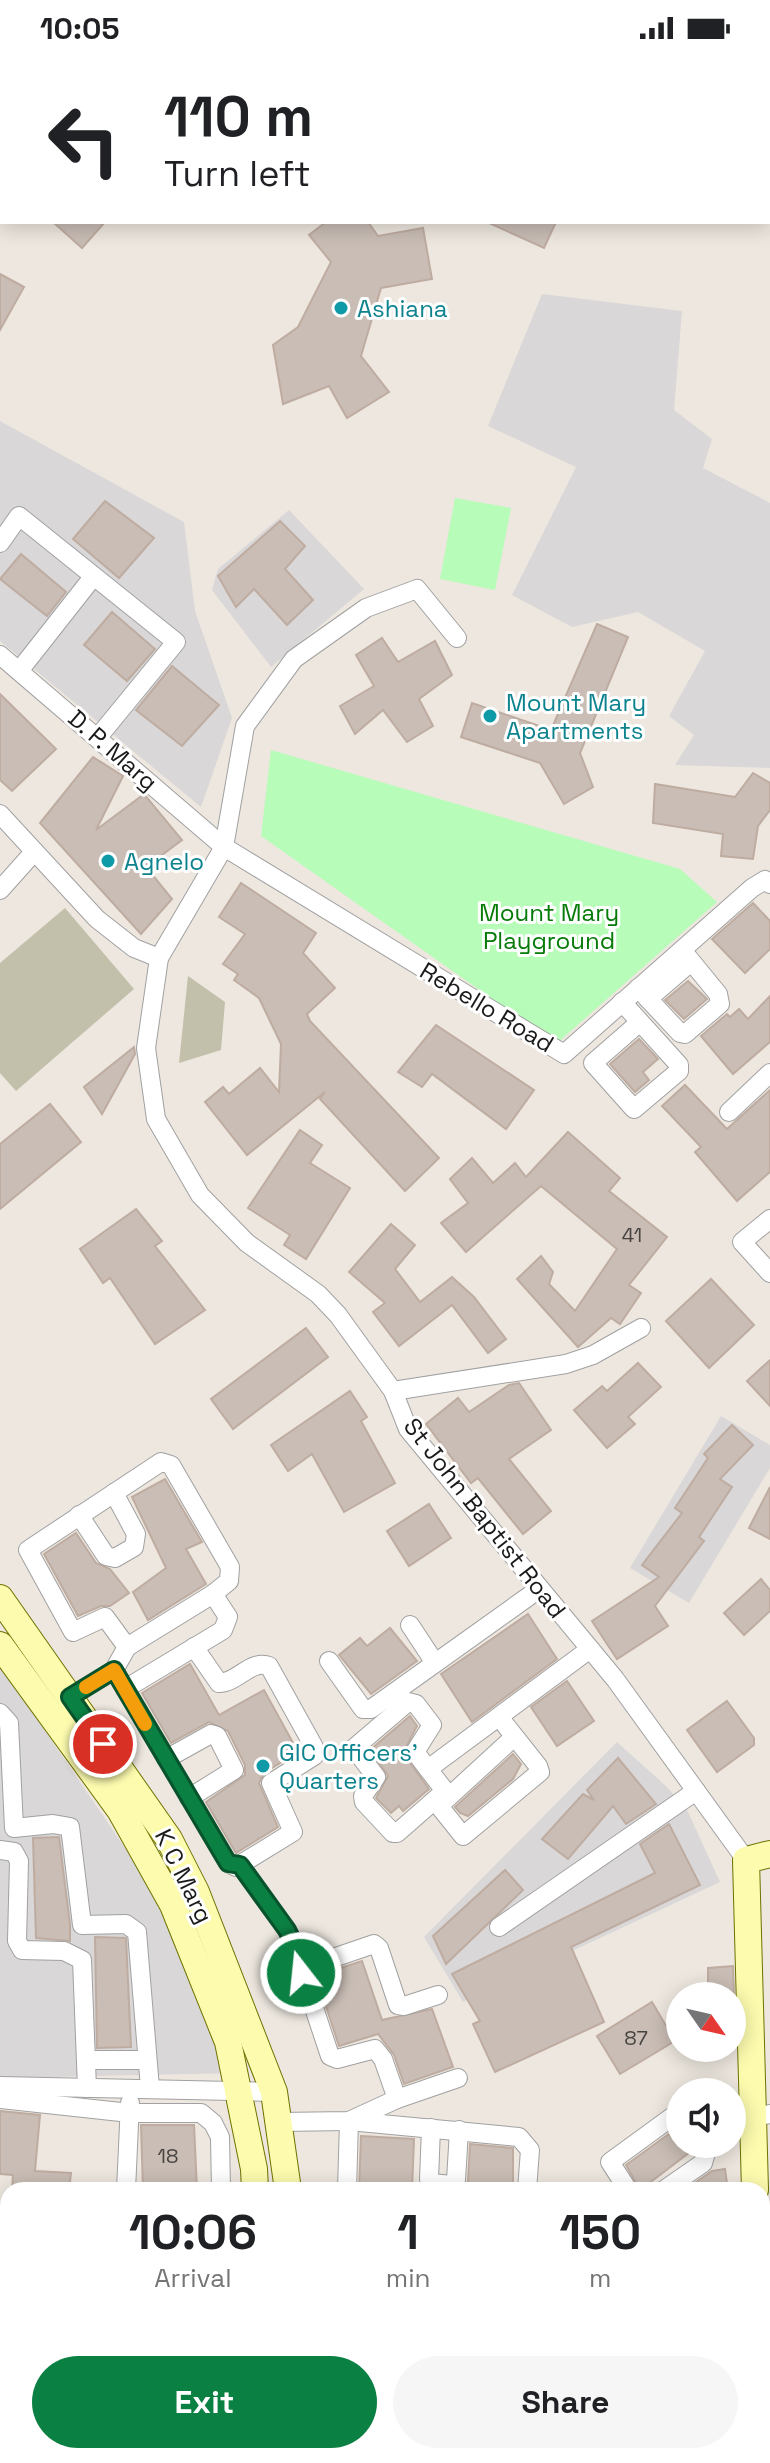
<!DOCTYPE html>
<style>
:root{--surface:#fff;--page:#f6f6f6;--text:#202124;--muted:#757577;--accent:#0b8043}
body{margin:0;font-family:"Space Grotesk",sans-serif;background:var(--page);color:var(--text);height:100vh;display:flex;flex-direction:column;font-size:30px;white-space:nowrap}
*{box-sizing:border-box;margin:0}
p{font-size:26px;color:var(--muted)}
.icon{flex:none;width:44px;height:44px;fill:none;stroke:currentColor;stroke-width:2;stroke-linecap:round;stroke-linejoin:round}
.map{position:relative;flex:1;overflow:hidden}
.sheet{position:absolute;left:0px;top:2126px;width:770px;height:282px;display:flex;flex-direction:column;background:var(--surface);border-radius:24px 24px 0 0;box-shadow:0 4px 20px #0003}
.sheet>*{flex:none}
.banner{position:absolute;left:0px;top:0px;width:770px;height:168px;box-shadow:0 4px 20px #0003;background:#fff;color:var(--text);overflow:hidden}
.needle{width:52px;rotate:124deg}
.buttons{position:absolute;left:666px;top:1926px;display:grid;gap:16px}
.buttons a{display:grid;place-items:center;width:80px;height:80px;border-radius:50%;background:var(--surface);box-shadow:0 4px 20px #0003;font-size:40px}
.pin{position:absolute;display:grid;place-items:center;width:68px;height:68px;color:#fff;margin:-34px;border:4px solid #fff;border-radius:50%;box-shadow:0 2px 8px #0007}
.me{position:absolute;width:88px;margin:-44px;rotate:344deg;stroke-linejoin:round;filter:drop-shadow(0 0 6px #0008)}
.turn{display:flex;align-items:center;gap:28px;height:168px;padding:0 32px;font-size:36px}
.turn .icon{width:104px;height:104px;stroke-width:2.5}
.turn b{display:block;font-size:56px;line-height:68px}
.eta{display:flex;justify-content:space-evenly;align-items:center;height:136px;text-align:center}
.eta b{font-size:48px;font-weight:700;line-height:56px}
.cta{display:flex;gap:16px;margin-top:auto;padding:16px 32px}
.cta a{flex:1;height:92px;border-radius:48px;background:var(--accent);color:#fff;font-size:32px;font-weight:700;line-height:92px;text-align:center}
.cta a+a{background:var(--page);color:var(--text)}
.status{display:flex;justify-content:space-between;align-items:center;height:56px;padding:0 40px;background:var(--surface);direction:ltr}
.status svg{height:22px;fill:currentColor}
.map>svg:first-child{display:block}
</style>
<div class="status"><b>10:05</b><svg viewBox="0 0 49 12"><path d="M0 12V9h3v3zM5 12V6h3v6zM10 12V3h3v9zM15 12V0h3v12zM26 1h20v11H26zM47 4h2v5h-2z"/></svg></div>
<div class="map">
<svg width="770" height="2407" viewBox="0 0 770 2407">
<rect width="100%" height="100%" fill="#ede7df"/>
<g fill="#d9d7d7">
<polygon points="542,238 682,255 674,354 712,383 703,412 770,447 770,712 675,709 694,679 669,660 705,595 638,556 572,571 512,539 576,411 488,370"/>
<polygon points="0,365 184,466 195,555 232,662 201,751 0,585"/>
<polygon points="289,454 364,533 271,611 212,534 218,513"/>
<polygon points="721,1360 770,1389 770,1412 689,1547 630,1512"/>
<polygon points="0,1609 127,1795 204,1930 239,2017 0,2022"/>
<polygon points="617,1686 668,1732 688,1756 720,1826 463,1946 424,1881"/>
</g>
<g fill="#c2c0aa">
<polygon points="65,852 134,933 16,1035 0,1017 0,907"/>
<polygon points="188,920 225,946 221,994 179,1007"/>
</g>
<g fill="#b7fcb8">
<polygon points="455,442 511,452 495,534 440,523"/>
<polygon points="271,694 680,813 717,846 556,988 261,780"/>
</g>
<g fill="#c9bdb5" stroke="#bfaca1" stroke-width="2">
<polygon points="53,166 105,166 82,192"/>
<polygon points="326,166 368,166 378,180 423,172 432,223 381,232 361,300 389,336 347,362 329,330 283,348 273,289 298,271 331,206 309,179"/>
<polygon points="487,166 556,166 544,192"/>
<polygon points="0,218 24,231 0,274"/>
<polygon points="105,445 154,482 119,522 73,483"/>
<polygon points="280,465 305,490 285,513 313,544 287,569 254,533 236,551 218,520"/>
<polygon points="21,498 66,536 47,560 0,523"/>
<polygon points="112,556 155,593 127,625 84,589"/>
<polygon points="597,568 628,581 580,697 593,731 564,748 540,707 461,681 472,647 551,674"/>
<polygon points="382,582 398,606 435,585 452,619 419,643 433,670 407,686 383,654 355,678 340,650 374,630 356,599"/>
<polygon points="172,610 219,649 182,690 136,654"/>
<polygon points="0,638 56,693 12,735 0,724"/>
<polygon points="93,701 123,720 96,774 144,738 182,784 146,811 172,843 141,878 40,767"/>
<polygon points="753,717 770,727 770,754 758,770 753,803 721,800 723,778 653,767 655,728 735,741"/>
<polygon points="241,827 316,877 303,897 335,932 307,958 310,965 439,1102 405,1135 320,1043 325,1036 247,1099 205,1046 223,1031 229,1038 260,1012 279,1036 281,988 259,942 234,924 238,918 223,908 245,878 219,861"/>
<polygon points="753,847 770,865 770,893 745,917 712,883"/>
<polygon points="688,925 707,943 684,963 665,944"/>
<polygon points="770,940 770,986 733,1018 701,980 727,958 730,961 739,953 748,963"/>
<polygon points="436,969 534,1034 506,1073 432,1018 422,1031 398,1016"/>
<polygon points="639,983 658,1003 643,1016 649,1024 635,1036 610,1008"/>
<polygon points="134,991 135,998 102,1058 84,1031"/>
<polygon points="685,1029 727,1073 770,1034 770,1116 737,1145 695,1096 701,1091 662,1050"/>
<polygon points="50,1048 81,1086 0,1153 0,1088"/>
<polygon points="300,1074 322,1089 310,1107 350,1132 306,1203 284,1189 290,1179 248,1152"/>
<polygon points="568,1076 620,1122 609,1135 667,1181 629,1229 641,1237 620,1268 611,1262 578,1291 517,1223 541,1200 553,1216 549,1228 575,1255 617,1193 541,1130 466,1196 441,1167 468,1147 450,1123 472,1102 493,1127 515,1107 526,1121"/>
<polygon points="136,1153 162,1185 155,1190 205,1254 155,1288 110,1222 103,1227 80,1193"/>
<polygon points="391,1168 415,1189 395,1213 420,1246 452,1221 474,1241 506,1283 488,1297 452,1249 399,1290 373,1256 385,1247 349,1216"/>
<polygon points="711,1223 754,1269 709,1312 666,1265"/>
<polygon points="306,1272 328,1301 233,1373 211,1343"/>
<polygon points="770,1304 770,1350 747,1325"/>
<polygon points="638,1307 661,1331 628,1361 635,1368 607,1392 574,1354 602,1330 607,1335"/>
<polygon points="519,1327 551,1374 509,1403 551,1455 523,1478 478,1422 471,1427 426,1368 458,1342 469,1356 509,1329"/>
<polygon points="350,1335 367,1361 361,1365 395,1427 344,1456 312,1398 288,1415 271,1389"/>
<polygon points="732,1369 753,1389 720,1423 732,1431 699,1481 704,1485 655,1550 668,1570 617,1603 592,1565 659,1521 642,1509 682,1457 675,1452 708,1402 704,1398"/>
<polygon points="165,1423 202,1486 186,1493 206,1528 148,1564 133,1536 166,1512 132,1441"/>
<polygon points="770,1431 770,1483 749,1472"/>
<polygon points="429,1448 451,1482 409,1510 387,1475"/>
<polygon points="76,1477 96,1507 110,1513 129,1537 110,1550 101,1550 78,1560 44,1498"/>
<polygon points="761,1523 770,1534 770,1555 744,1579 724,1557"/>
<polygon points="528,1558 557,1603 472,1666 441,1618"/>
<polygon points="390,1572 417,1605 371,1638 339,1599 360,1582 367,1590"/>
<polygon points="190,1608 219,1659 264,1634 298,1696 264,1717 259,1727 278,1771 236,1797 206,1746 245,1719 245,1709 228,1675 209,1666 171,1687 142,1637"/>
<polygon points="567,1625 594,1665 557,1690 531,1651"/>
<polygon points="727,1645 754,1682 754,1689 717,1716 687,1674"/>
<polygon points="410,1660 417,1670 403,1697 429,1733 403,1755 399,1750 391,1757 376,1742 388,1720 370,1694"/>
<polygon points="513,1698 521,1708 513,1723 468,1760 460,1757 455,1751"/>
<polygon points="618,1702 656,1748 626,1768 613,1750 568,1803 542,1783 583,1738 594,1744 587,1734"/>
<polygon points="669,1768 700,1829 571,1891 604,1966 495,2016 473,1968 480,1965 452,1918 655,1817 640,1788"/>
<polygon points="59,1781 70,1869 70,1885 36,1882 33,1782"/>
<polygon points="505,1814 523,1834 446,1908 433,1880"/>
<polygon points="95,1881 126,1882 131,1991 97,1992"/>
<polygon points="362,1905 382,1964 432,1953 453,2011 404,2028 394,1999 378,1978 339,1990 316,1920"/>
<polygon points="733,1910 734,1940 708,1940 708,1912"/>
<polygon points="652,1946 675,1985 620,2018 597,1980"/>
<polygon points="0,2055 40,2059 35,2115 71,2117 69,2134 12,2134 13,2119 0,2118"/>
<polygon points="141,2069 194,2069 197,2134 143,2134"/>
<polygon points="680,2070 680,2088 696,2088 694,2093 640,2134 626,2109"/>
<polygon points="361,2080 414,2083 412,2134 359,2134"/>
<polygon points="470,2088 513,2092 513,2134 463,2134 468,2125"/>
<polygon points="725,2113 728,2134 693,2134 692,2129 712,2115"/>
</g>
<g fill="none" stroke-linecap="round" stroke-linejoin="round">
<g stroke="#a1a1a1" stroke-width="20">
<g id="street">
<polyline points="0,487 19,460 176,586 99,680"/>
<polyline points="457,582 417,533 366,552 294,603 245,670 224,791 159,902 146,992 156,1063 200,1139 247,1187 318,1238 338,1259 393,1335 408,1373 615,1623 746,1804"/>
<polyline points="0,599 224,791 564,998 752,832 765,824 770,828"/>
<polyline points="19,615 93,521"/>
<polyline points="0,758 97,863 134,892 159,902"/>
<polyline points="0,834 34,796"/>
<polyline points="638,932 680,977 685,978 720,948 718,938 682,894"/>
<polyline points="648,943 691,906"/>
<polyline points="622,946 679,1009 679,1015 634,1053 593,1007 640,966"/>
<polyline points="729,1056 770,1017"/>
<polyline points="770,1163 742,1186 770,1217"/>
<polyline points="393,1335 566,1308 593,1299 641,1272"/>
<polyline points="79,1459 106,1500 115,1502 134,1491 136,1478 114,1437"/>
<polyline points="410,1569 435,1607"/>
<polyline points="127,1591 105,1561 73,1576 28,1494 161,1406 171,1409 230,1511 229,1525 213,1538"/>
<polyline points="329,1605 363,1653 371,1653 539,1533"/>
<path d="M114,1614L228,1807L236,1811L293,1776L271,1727L314,1700V1691L269,1610C251,1603 237,1627 219,1627L194,1591"/>
<polyline points="70,1641 114,1614 127,1591 213,1538 228,1561 223,1574 125,1633"/>
<polygon points="408,1646 416,1648 432,1669 415,1696 445,1735 397,1777 393,1777 364,1746 363,1740 376,1721 354,1692"/>
<polyline points="0,1657 9,1667 14,1772 53,1768 70,1771 82,1869 126,1868 137,1876 150,2032"/>
<polyline points="499,1661 538,1710 540,1716 463,1780 439,1750 514,1681"/>
<polyline points="166,1703 211,1678 217,1680 234,1714 189,1742"/>
<polyline points="428,1713 590,1593"/>
<polyline points="0,1794 14,1796 19,1805 17,1885 22,1894 64,1895 82,1904 87,2032"/>
<polyline points="240,1809 287,1874 304,1909"/>
<polyline points="499,1871 696,1735"/>
<polyline points="86,2004 147,2004"/>
<polyline points="0,2030 274,2036"/>
<polyline points="0,2043 130,2057 201,2057 213,2067 220,2081 221,2134"/>
<polyline points="397,2043 383,2003 375,1993 337,2003 330,2000 301,1913 374,1888 379,1892 398,1949 404,1950 438,1939"/>
<polyline points="279,2066 349,2065 397,2043 458,2022"/>
<polyline points="431,2072 429,2123 431,2127 452,2129 456,2124 459,2074"/>
<polyline points="732,2075 753,2061 770,2058"/>
<polyline points="126,2134 130,2047"/>
<polyline points="347,2134 349,2065 519,2081 530,2094 527,2134"/>
<polyline points="628,2134 610,2106 680,2055"/>
<polyline points="664,2134 703,2107 707,2093 713,2088"/>
<polyline points="762,2170 770,2169"/>
<polyline points="0,2322 8,2323"/>
<polyline points="762,2356 770,2358"/>
<polyline points="104,2407 104,2400"/>
<polyline points="216,2407 216,2400"/>
</g>
</g>
<g stroke="#6e7300" stroke-width="28">
<g id="secondary">
<polyline points="0,1542 169,1783 196,1836 274,2036 288,2134"/>
<polyline points="0,1589 120,1754 173,1849 228,1986 254,2113 255,2134"/>
<polyline points="755,2134 746,1804 770,1798"/>
<polyline points="762,2304 770,2299"/>
<polyline points="258,2407 259,2400"/>
<polyline points="284,2407 284,2400"/>
<polyline points="720,2407 722,2400"/>
</g>
</g>
<use href="#street" stroke="#fff" stroke-width="18"/>
<use href="#secondary" stroke="#fcfbae" stroke-width="26"/>
</g>
<g fill="none" stroke-linecap="round" stroke-linejoin="round">
<g stroke="#07532c" stroke-width="20">
<polyline id="route" points="103,1688 70,1641 114,1614 228,1807 240,1809 287,1874 304,1909 301,1917"/>
</g>
<use href="#route" stroke="#0b8043" stroke-width="14"/>
<polyline stroke="#f59e0b" stroke-width="14" points="86,1631 114,1614 145,1668"/>
</g>
<g fill="#0f9aa8" stroke="#fff" stroke-width="3">
<circle cx="341" cy="252" r="8"/>
<circle cx="490" cy="660" r="8"/>
<circle cx="108" cy="805" r="8"/>
<circle cx="263" cy="1710" r="8"/>
</g>
<g text-anchor="middle" dominant-baseline="central" stroke-width="6" stroke-linejoin="round" paint-order="stroke">
<g font-size="20" fill="#464341">
<text x="632" y="1179">41</text>
<text x="636" y="1982">87</text>
<text x="168" y="2100">18</text>
</g>
<g font-size="24" fill="#0d838f" stroke="#fff" text-anchor="start">
<text x="357" y="252">Ashiana</text>
<text x="506" y="646">Mount Mary<tspan x="506" dy="28">Apartments</tspan></text>
<text x="124" y="805">Agnelo</text>
<text x="279" y="1696">GIC Officers'<tspan x="279" dy="28">Quarters</tspan></text>
</g>
<g font-size="24" fill="#1a1a1a" stroke="#fff">
<text transform="translate(113 694) rotate(41)">D. P. Marg</text>
<text transform="translate(487 951) rotate(31)">Rebello Road</text>
<text transform="translate(485 1462) rotate(52)">St John Baptist Road</text>
<text transform="translate(184 1820) rotate(64)">K C Marg</text>
</g>
<g font-size="24" fill="#067b08" stroke="#fff">
<text x="549" y="856">Mount Mary<tspan x="549" dy="28">Playground</tspan></text>
</g>
</g>
</svg>
<div class="buttons">
<a><svg class="needle" viewBox="-14 -14 28 28"><path d="M0-13l5 13h-10z" fill="#e53935"/><path d="M0 13l5-13h-10z" fill="#757577"/></svg></a>
<a><svg class="icon" aria-label="sound" viewBox="0 0 24 24"><path d="M4 9h4l5-4v14l-5-4H4zM17 9q2 3 0 6"/></svg></a>
</div>
<div class="pin" style="left:103px;top:1688px;background:#d93025"><svg class="icon" aria-label="arrive" viewBox="0 0 24 24"><path d="M6 21V4h12l-3 4 3 4H6"/></svg></div>
<svg class="me" style="left:301px;top:1917px" viewBox="-20 -20 40 40"><circle r="17" fill="#0b8043" stroke="#fff" stroke-width="3"/><path d="M0-11L8 9 0 5-8 9z" fill="#fff"/></svg>
<div class="banner">
<div class="turn"><svg class="icon" aria-label="left" viewBox="0 0 24 24"><path d="M17 20v-9H6M10 6l-5 5 5 5"/></svg><div><b>110 m</b>Turn left</div></div>
</div>
<section class="sheet">
<div class="eta">
<div><b>10:06</b><p>Arrival</p></div>
<div><b>1</b><p>min</p></div>
<div><b>150</b><p>m</p></div>
</div>
<div class="cta"><a>Exit</a><a>Share</a></div>
</section>
</div>
